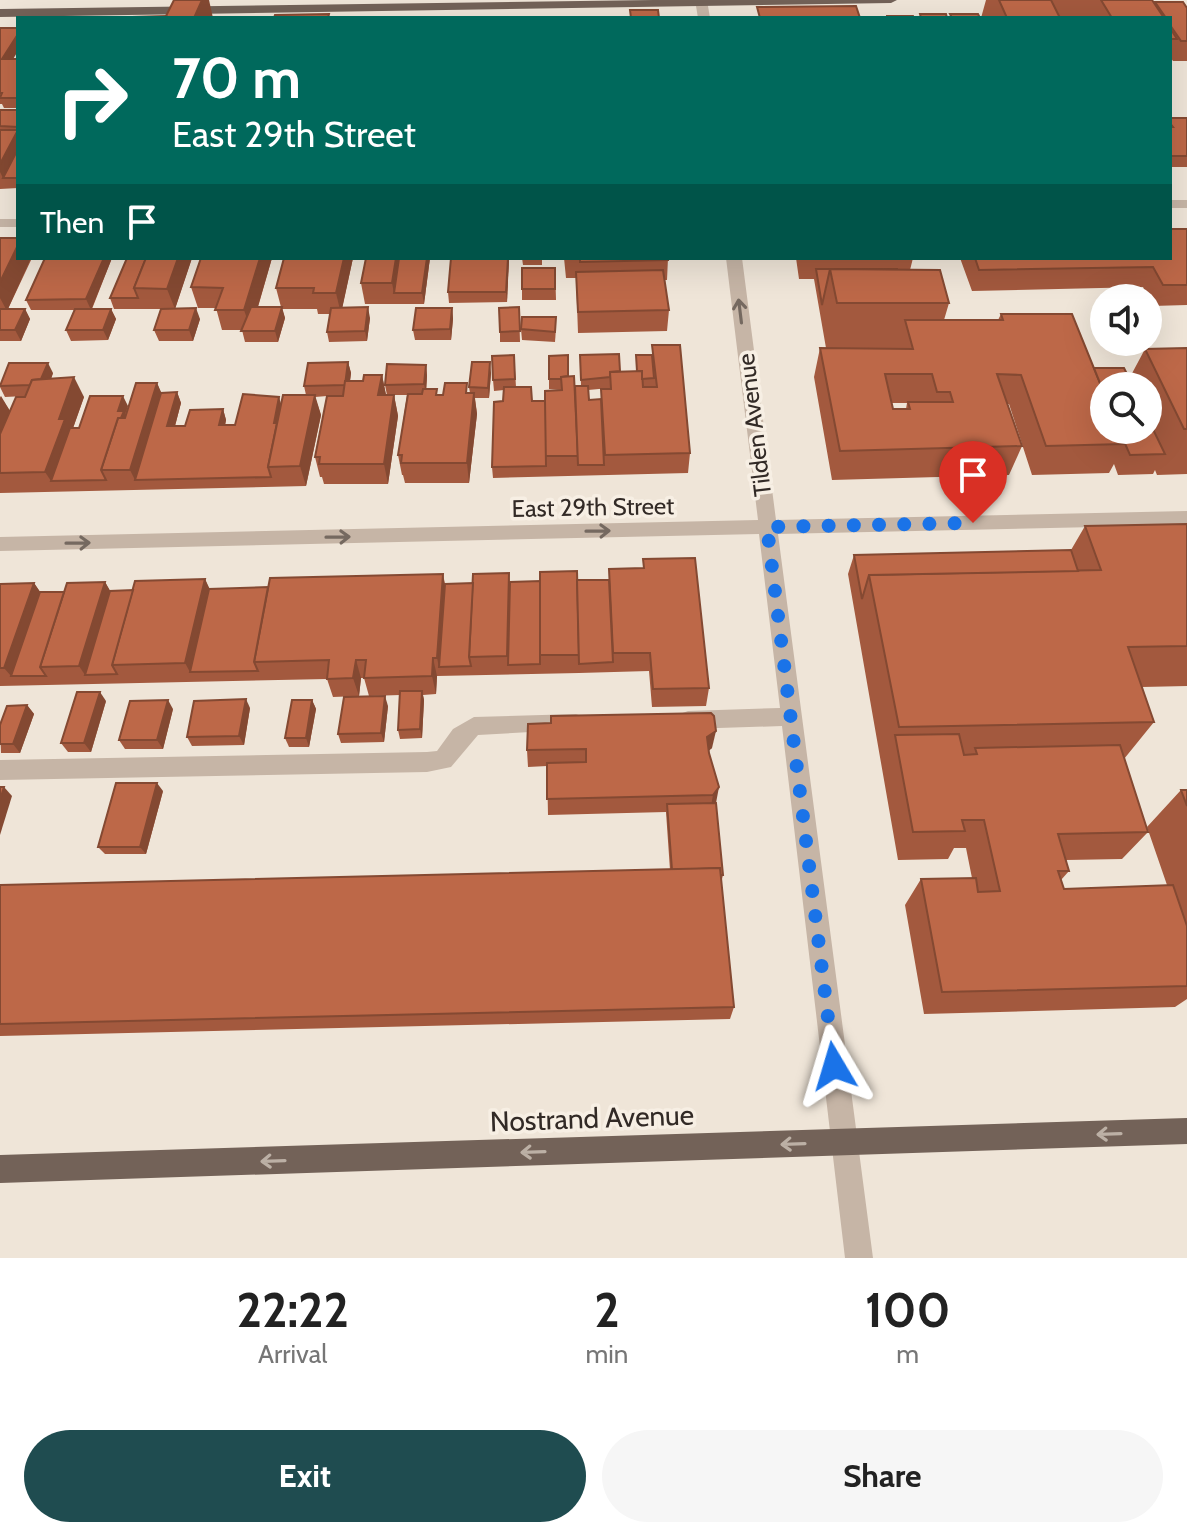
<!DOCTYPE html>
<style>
:root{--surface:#fff;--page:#f6f6f6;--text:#222;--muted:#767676;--accent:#1f4c50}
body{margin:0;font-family:Cabin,sans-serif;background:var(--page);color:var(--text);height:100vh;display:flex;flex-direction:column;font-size:30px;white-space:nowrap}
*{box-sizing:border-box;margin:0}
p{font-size:26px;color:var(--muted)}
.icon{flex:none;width:44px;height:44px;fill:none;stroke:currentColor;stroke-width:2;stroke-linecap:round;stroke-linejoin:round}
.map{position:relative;height:1258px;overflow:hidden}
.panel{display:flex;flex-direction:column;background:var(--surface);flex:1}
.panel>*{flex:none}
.hud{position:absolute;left:16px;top:16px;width:1156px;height:244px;border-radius:0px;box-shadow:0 8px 32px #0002;background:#00695c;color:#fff;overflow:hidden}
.fabs{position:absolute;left:1090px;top:284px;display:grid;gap:16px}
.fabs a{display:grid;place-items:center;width:72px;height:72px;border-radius:50%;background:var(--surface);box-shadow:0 8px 32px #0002;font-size:40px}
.pin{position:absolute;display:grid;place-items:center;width:68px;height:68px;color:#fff;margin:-82px -34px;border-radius:50% 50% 50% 0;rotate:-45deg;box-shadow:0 0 8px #0007}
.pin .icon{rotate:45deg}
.me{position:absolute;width:88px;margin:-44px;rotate:353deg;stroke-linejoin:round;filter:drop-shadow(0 0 6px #0008)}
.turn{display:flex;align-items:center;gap:28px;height:168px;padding:0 24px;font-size:36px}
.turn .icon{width:104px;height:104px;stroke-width:2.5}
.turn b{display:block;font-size:56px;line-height:68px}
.then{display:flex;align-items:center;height:76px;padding:0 24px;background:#0003;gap:16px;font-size:30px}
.eta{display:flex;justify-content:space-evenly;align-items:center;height:136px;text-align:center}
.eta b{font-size:48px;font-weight:800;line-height:56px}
.button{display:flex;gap:16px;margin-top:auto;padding:16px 24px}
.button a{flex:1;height:92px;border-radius:48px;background:var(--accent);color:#fff;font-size:32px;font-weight:800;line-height:92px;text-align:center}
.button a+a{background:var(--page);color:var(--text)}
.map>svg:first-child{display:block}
</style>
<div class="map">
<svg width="1187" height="1258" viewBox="0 0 1187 1258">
<rect width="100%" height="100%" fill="#efe5d8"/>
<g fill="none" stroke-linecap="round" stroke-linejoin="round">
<g fill="#c6b5a6" fill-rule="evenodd">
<polygon points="695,0 707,0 710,18 698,18"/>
<rect x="1170" y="200" width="17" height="8"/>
<rect x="0" y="219" width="18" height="8"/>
<polygon points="726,258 742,258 776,520 1187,511 1187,525 778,534 873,1258 845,1258 782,726 688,729 680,726 677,720 680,714 688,711 780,708 759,534 0,551 0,537 758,520"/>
<polygon points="576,714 584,717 587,723 584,729 478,735 451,767 427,772 0,780 0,760 427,752 437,751 453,729 474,717"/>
</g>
<g fill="#736258" fill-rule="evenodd">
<polygon points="653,0 897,0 891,3 0,17 0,9"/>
<polygon points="1187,1118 1187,1144 0,1183 0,1155"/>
</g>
</g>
<g fill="#a3593e" fill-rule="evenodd">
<polygon points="986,0 1152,0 1154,4 1155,2 1187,8 1187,61 1173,61 1170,57 1170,18 981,18"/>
<polygon points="0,28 13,59 18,59 18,108 4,108 2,104 0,104"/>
<polygon points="0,110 18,110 18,188 0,189"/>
<rect x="1170" y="118" width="17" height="49"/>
<polygon points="1187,229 1187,305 1152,306 1143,287 972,291 960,258 1170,258"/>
<polygon points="0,238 32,258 8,309 25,309 30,319 21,341 0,341"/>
<polygon points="112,258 92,309 111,309 116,319 108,340 71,341 66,330 74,310 31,310 26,300"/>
<polygon points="127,258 192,258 175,309 200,319 193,341 159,341 154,330 161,309 114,309 110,298"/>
<polygon points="201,258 272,258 258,307 281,307 276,288 353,258 342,308 370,318 367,341 329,342 327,332 330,314 318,314 317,309 282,309 285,318 278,342 245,342 242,330 222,330 216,308 198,308 191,287"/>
<polygon points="366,258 430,258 424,304 365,304 361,283"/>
<polygon points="451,258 509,258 507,302 449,303 448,292"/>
<polygon points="522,258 542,258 542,265 523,265"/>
<polygon points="564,258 580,258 580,264 580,258 668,258 667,280 664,280 669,310 667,331 578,333 576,278 566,278"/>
<path d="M796,258H913L910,270L949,303L944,320H998L1001,314L1094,368L1129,379L1145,349L1187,348V474L1157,475L1155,470L1153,474L1118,475L1114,464L1109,473L1032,475L1009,404H1007L1022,446L1009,475L832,480L814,377L820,348H826L814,279H799ZM1104,386H1148V430ZM892,403H907L906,409H893Z"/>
<polygon points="555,268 556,300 522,300 522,289"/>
<polygon points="519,307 520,342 500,342 500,332"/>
<polygon points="452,308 453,319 451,340 415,340 413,330"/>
<polygon points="556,328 555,342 522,340 521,329"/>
<path d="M652,345L690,453L688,473L493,478L492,467L503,401L504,390L494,391L493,380L514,355L516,387L532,401H545L561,390L549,389V356L568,376L575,386H581L580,355L620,371H636V355H652ZM610,388L601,399L589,400L588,390Z"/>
<polygon points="348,362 351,373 350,381 363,381 382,375 386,395 387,395 385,385 426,365 427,376 426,389 438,395 470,393 469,387 491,373 489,398 475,398 477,414 469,483 405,483 403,475 402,475 398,455 407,395 394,395 398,416 388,484 324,484 322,477 320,477 315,457 327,396 315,397 321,415 306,486 0,493 0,396 10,411 25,396 5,397 0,387 0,385 53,373 51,379 84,397 73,428 79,428 128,406 126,416 157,383 161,393 177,392 181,403 175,426 185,426 223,409 226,420 225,425 235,425 281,403 306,395 304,386"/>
<polygon points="1187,524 1187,686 1142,687 1154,722 1124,759 1148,832 1122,859 1066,860 1069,871 1061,880 1064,889 1167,885 1147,827 1181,790 1187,790 1187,999 1175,1007 924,1014 905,905 921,879 972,878 966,848 954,848 948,859 898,860 848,574 854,555 1071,550 1085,526"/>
<polygon points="643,559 709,688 706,706 652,707 649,671 579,673 579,669 579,673 437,676 436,694 423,695 424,700 422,738 400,739 398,730 400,695 369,696 364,678 361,678 359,696 333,697 327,679 0,686 0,584 34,583 40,592 64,592 105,582 110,591 133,590 205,579 209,589 268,587 443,574 445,584 473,583 509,573 510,582 609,580 609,569 643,568"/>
<polygon points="312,700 316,709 309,747 289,747 285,738"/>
<polygon points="106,701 91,752 68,752 61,743"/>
<polygon points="27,705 34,714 20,753 1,753 0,725"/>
<polygon points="388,706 384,742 341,743 338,734"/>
<polygon points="250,708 244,745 192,746 187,737"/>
<polygon points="173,709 163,749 125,749 119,740"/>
<polygon points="712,748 708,751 716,803 723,875 721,883 734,1007 730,1019 0,1036 0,885 670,870 666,812 548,815 547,766 528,767 527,750"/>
<polygon points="163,791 146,854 105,854 98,847"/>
</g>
<g fill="#844932">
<polygon points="202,0 209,0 213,18 194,18"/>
<polygon points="18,34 18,51 7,69 2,59"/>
<polygon points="18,131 18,168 3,178 0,172 0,164"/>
<polygon points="18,245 18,258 31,258 7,311 0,298 0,282"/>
<polygon points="104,258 112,258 91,310 86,299"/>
<polygon points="178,258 192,258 175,309 167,289"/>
<polygon points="260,258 272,258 251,330 244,310"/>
<polygon points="344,258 353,258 341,314 336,293"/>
<polygon points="396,258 403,258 394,293 392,283"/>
<polygon points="427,258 430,258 424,304 422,293"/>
<polygon points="508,258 509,258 507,302 506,292"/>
<polygon points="282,307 285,318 278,342 275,331"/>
<polygon points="368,307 370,318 367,341 365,331"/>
<polygon points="196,308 200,319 193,341 189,330"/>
<polygon points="452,308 453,319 451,340 450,329"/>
<polygon points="25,309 30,319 21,341 15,330"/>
<polygon points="111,309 116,319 108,340 103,330"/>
<polygon points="348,362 351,373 348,396 345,385"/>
<polygon points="490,362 491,373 489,398 488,388"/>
<polygon points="48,363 53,373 45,396 39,385"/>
<polygon points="426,365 427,376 426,395 424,384"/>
<polygon points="382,375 386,395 378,395"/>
<polygon points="74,377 84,397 72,431 51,481 45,472 59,419"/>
<polygon points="157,383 166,403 135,480 130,470"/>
<polygon points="177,392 181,403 172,437 167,426"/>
<polygon points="474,393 477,414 469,483 467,463"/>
<polygon points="315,395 321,415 306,486 300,466"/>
<polygon points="394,395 398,416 388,484 384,464"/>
<polygon points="1,396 13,416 0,449 0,399"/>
<polygon points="123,396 128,406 125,414 129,421 118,428 118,411"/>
<polygon points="279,397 282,407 277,434 274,423"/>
<polygon points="223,409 226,420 223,436 219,425"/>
<polygon points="443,574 446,594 439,667 437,658"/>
<polygon points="205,579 214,598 190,672 185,663"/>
<polygon points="105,582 116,601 85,675 79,666"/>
<polygon points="34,583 47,602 11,676 4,668"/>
<polygon points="433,658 437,676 436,694 432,676"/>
<polygon points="356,660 361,678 359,696 353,678"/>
<polygon points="422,691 424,700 422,738 420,729"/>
<polygon points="100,692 106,701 91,752 84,743"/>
<polygon points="385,696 388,706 384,742 381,733"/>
<polygon points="246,699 250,708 244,745 239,736"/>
<polygon points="168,700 173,709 163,749 157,740"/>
<polygon points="312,700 316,709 309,747 306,738"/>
<polygon points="27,705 34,714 20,753 13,744"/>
<polygon points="716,731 712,748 705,754 707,737"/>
<polygon points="157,783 163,791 146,854 140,847"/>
<polygon points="4,787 12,796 0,835 0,800"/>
<polygon points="719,787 716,803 710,811 713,795"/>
</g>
<g fill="#bd6848" stroke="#844932" stroke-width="2" fill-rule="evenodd">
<polygon points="174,0 202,0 194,18 165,18"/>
<polygon points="999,0 1051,0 1060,18 1007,18"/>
<polygon points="1101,0 1152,0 1164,18 1112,18"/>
<polygon points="1155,2 1183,2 1187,8 1187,41 1181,41 1170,25 1170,18 1166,18"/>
<polygon points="856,6 860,18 760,18 757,7"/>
<polygon points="630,10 658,10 659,18 631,18"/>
<polygon points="329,14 328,18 274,18 275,15"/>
<polygon points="920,14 946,14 947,18 921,18"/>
<polygon points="950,14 978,14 980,18 952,18"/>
<polygon points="166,16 165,18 131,18 132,17"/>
<polygon points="887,16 913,16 914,18 887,18"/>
<polygon points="0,28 18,28 18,34 2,59 18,59 18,98 0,98 2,93 0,93"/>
<polygon points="1170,28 1177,39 1170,39"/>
<polygon points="0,110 18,110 18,127 0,126"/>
<polygon points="1170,118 1187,118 1187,156 1170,156 1170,127 1173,127 1170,123"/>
<polygon points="0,130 18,130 0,164"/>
<polygon points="18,149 18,178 3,178"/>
<polygon points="1170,229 1187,229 1187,285 1163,285 1153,267 979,270 975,258 1170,258"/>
<polygon points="0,238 18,238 18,245 0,282"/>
<polygon points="45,258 104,258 86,299 26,300"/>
<polygon points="127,258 146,258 134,288 138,298 110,298"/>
<polygon points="146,258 178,258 167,289 134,288"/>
<polygon points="201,258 260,258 244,310 215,310 223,288 191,287"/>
<polygon points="284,258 344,258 336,293 313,293 314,288 276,288"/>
<polygon points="366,258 396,258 392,283 361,283"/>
<polygon points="399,258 427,258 422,293 394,293"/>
<polygon points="451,258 508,258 506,292 448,292"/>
<polygon points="580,258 668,258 668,260 580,262"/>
<rect x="522" y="268" width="33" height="21"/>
<polygon points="816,269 897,269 897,270 830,269 822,305"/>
<polygon points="830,269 940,270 949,303 837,303"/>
<polygon points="663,270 669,310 578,312 576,272"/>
<polygon points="251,307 282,307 275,331 241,331"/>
<polygon points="368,307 365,331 327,332 331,308"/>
<polygon points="519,307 520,331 500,332 499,308"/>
<polygon points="196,308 189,330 154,330 161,309"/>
<polygon points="416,308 452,308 450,329 413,330"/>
<polygon points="0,309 25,309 15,330 0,330"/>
<polygon points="75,309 111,309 103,330 66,330"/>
<path d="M1001,314H1072L1104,393V430H1119L1124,444L1046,446L1021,375L997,374L1022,446L840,451L820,348L913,349L905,320H1003ZM885,374H932L937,392H950L953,402H908L910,409H893Z"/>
<polygon points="522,317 556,317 555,332 521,329"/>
<polygon points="652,345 680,345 690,453 605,455 601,389 611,389 610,372 642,371 643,387 657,387"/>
<polygon points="1187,348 1187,429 1184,429 1145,349"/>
<polygon points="619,354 620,371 610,372 610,377 581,380 580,355"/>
<polygon points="514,355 515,379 493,380 492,356"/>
<polygon points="568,355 568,376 561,377 561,379 549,379 549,356"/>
<polygon points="636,355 652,355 654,378 642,379 642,371 637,371"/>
<polygon points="348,362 345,385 304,386 308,363"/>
<polygon points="472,362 490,362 488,388 469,387"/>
<polygon points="9,363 48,363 41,379 32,380 30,385 0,386"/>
<polygon points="387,364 426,365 424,384 385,385"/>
<polygon points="1094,368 1124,368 1133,386 1104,386 1104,393"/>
<polygon points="364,375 382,375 378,395 394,395 384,464 319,464 320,457 315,457 327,396 343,396 345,381 363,381"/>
<polygon points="574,376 578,456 545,456 545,391 562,390 561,377"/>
<polygon points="74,377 59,419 65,419 45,472 0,473 0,434 16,397 25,397 32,380"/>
<polygon points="136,383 157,383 130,470 101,470 118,418 125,418"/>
<polygon points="445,383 467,383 466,393 474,393 467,463 401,463 402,455 398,455 408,394 422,394 423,389 437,389 436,395 443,395"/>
<polygon points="575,386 588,386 589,400 601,399 604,465 578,465"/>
<polygon points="504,387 531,387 532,401 545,401 546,466 492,467 494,402 503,401"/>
<polygon points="177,392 167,426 185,426 190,410 223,409 219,425 235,425 243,394 279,397 274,423 277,423 268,467 271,477 135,480 161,393"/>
<polygon points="283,395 315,395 300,466 268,467"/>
<polygon points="90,396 123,396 118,411 124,411 121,418 118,418 101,470 106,480 51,481 70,428 79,428"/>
<polygon points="1148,419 1165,454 1130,455 1119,430 1148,430"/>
<polygon points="1187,524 1187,646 1128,647 1154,722 899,727 869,575 1101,570 1085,526"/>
<polygon points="1071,550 1078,571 869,575 862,599 854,555"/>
<polygon points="695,558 709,688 653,689 650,653 613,653 609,569 644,568 643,559"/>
<polygon points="577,571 579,655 540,655 540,572"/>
<polygon points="509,573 507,656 469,657 473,574"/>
<polygon points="443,574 437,658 433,658 432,676 364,678 366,660 356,660 353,678 327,679 329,660 254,662 270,578"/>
<polygon points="205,579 185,663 112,665 135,581"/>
<polygon points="577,580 609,580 613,662 579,664"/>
<polygon points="540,581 540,664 508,665 510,582"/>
<polygon points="105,582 79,666 40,667 67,583"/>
<polygon points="34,583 4,668 0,668 0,584"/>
<polygon points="473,583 469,657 471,666 439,667 445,584"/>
<polygon points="268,587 254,662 258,671 190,672 209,589"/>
<polygon points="133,590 112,665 117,674 85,675 110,591"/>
<polygon points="40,592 64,592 40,667 46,676 11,676"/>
<polygon points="400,691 422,691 420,729 398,730"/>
<polygon points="77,692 100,692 84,743 61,743"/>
<polygon points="385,696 381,733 338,734 344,697"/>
<polygon points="246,699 239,736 187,737 194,701"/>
<polygon points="168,700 157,740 119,740 130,701"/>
<polygon points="292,700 312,700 306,738 285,738"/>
<polygon points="27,705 13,744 0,744 0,725 7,706"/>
<polygon points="711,713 714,716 716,731 707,737 709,753 719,787 713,795 547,799 547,763 586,762 586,749 527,750 528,724 551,723 551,716"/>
<polygon points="959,734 964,755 977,754 975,748 1120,745 1148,832 1058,834 1069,871 1058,871 1064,889 1173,885 1187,926 1187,986 942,992 921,879 976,878 978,892 1000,891 984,820 962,820 965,831 913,832 895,735"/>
<polygon points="116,783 157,783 140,847 98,847"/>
<polygon points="0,787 4,787 0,800"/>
<polygon points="1181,790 1187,790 1187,806"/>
<polygon points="716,803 723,875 720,875 720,868 672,870 667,804"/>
<polygon points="720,868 734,1007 0,1024 0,885"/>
</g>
<defs><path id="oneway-shaft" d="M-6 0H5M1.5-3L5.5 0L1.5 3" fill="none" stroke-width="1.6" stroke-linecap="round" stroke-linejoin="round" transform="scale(2)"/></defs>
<g stroke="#756960">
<use href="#oneway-shaft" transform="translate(740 311) rotate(-97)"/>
<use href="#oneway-shaft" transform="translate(598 531) rotate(-1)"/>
<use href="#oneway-shaft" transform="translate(338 537) rotate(-1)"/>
<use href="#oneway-shaft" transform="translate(78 543) rotate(-1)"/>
</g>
<g stroke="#bcb0a5">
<use href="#oneway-shaft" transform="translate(1109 1134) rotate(178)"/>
<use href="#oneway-shaft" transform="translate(793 1144) rotate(178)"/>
<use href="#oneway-shaft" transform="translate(533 1152) rotate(178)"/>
<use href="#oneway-shaft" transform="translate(273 1161) rotate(178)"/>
</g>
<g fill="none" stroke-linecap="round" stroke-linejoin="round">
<polyline stroke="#1a73e8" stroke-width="14" stroke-dasharray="0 25.2" points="834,1066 767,527 973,523"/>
</g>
<g text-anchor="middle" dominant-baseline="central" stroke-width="7" stroke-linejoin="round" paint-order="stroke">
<g font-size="24" fill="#322a26" stroke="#f7efe4">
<text transform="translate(754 425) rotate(-97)">Tilden Avenue</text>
<text transform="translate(593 507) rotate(-1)">East 29th Street</text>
</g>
<g font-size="28" fill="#322a26" stroke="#f7efe4">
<text transform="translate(592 1118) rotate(-2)">Nostrand Avenue</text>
</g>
</g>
</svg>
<div class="fabs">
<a><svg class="icon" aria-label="sound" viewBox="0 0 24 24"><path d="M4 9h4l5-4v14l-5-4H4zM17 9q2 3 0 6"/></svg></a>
<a><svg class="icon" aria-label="search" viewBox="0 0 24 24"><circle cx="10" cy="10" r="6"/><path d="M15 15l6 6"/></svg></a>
</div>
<div class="pin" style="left:973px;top:523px;background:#d93025"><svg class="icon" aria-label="arrive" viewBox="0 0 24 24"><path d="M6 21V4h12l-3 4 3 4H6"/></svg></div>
<svg class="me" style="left:834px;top:1066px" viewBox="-20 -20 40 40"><path d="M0-17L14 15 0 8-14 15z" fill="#1a73e8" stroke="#fff" stroke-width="4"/></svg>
<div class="hud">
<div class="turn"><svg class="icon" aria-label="right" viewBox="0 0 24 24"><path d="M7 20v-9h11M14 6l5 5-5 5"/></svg><div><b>70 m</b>East 29th Street</div></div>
<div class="then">Then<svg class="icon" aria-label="arrive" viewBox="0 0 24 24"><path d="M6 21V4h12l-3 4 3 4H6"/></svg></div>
</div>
</div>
<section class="panel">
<div class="eta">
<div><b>22:22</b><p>Arrival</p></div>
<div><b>2</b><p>min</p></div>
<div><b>100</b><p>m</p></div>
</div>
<div class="button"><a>Exit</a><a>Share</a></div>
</section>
